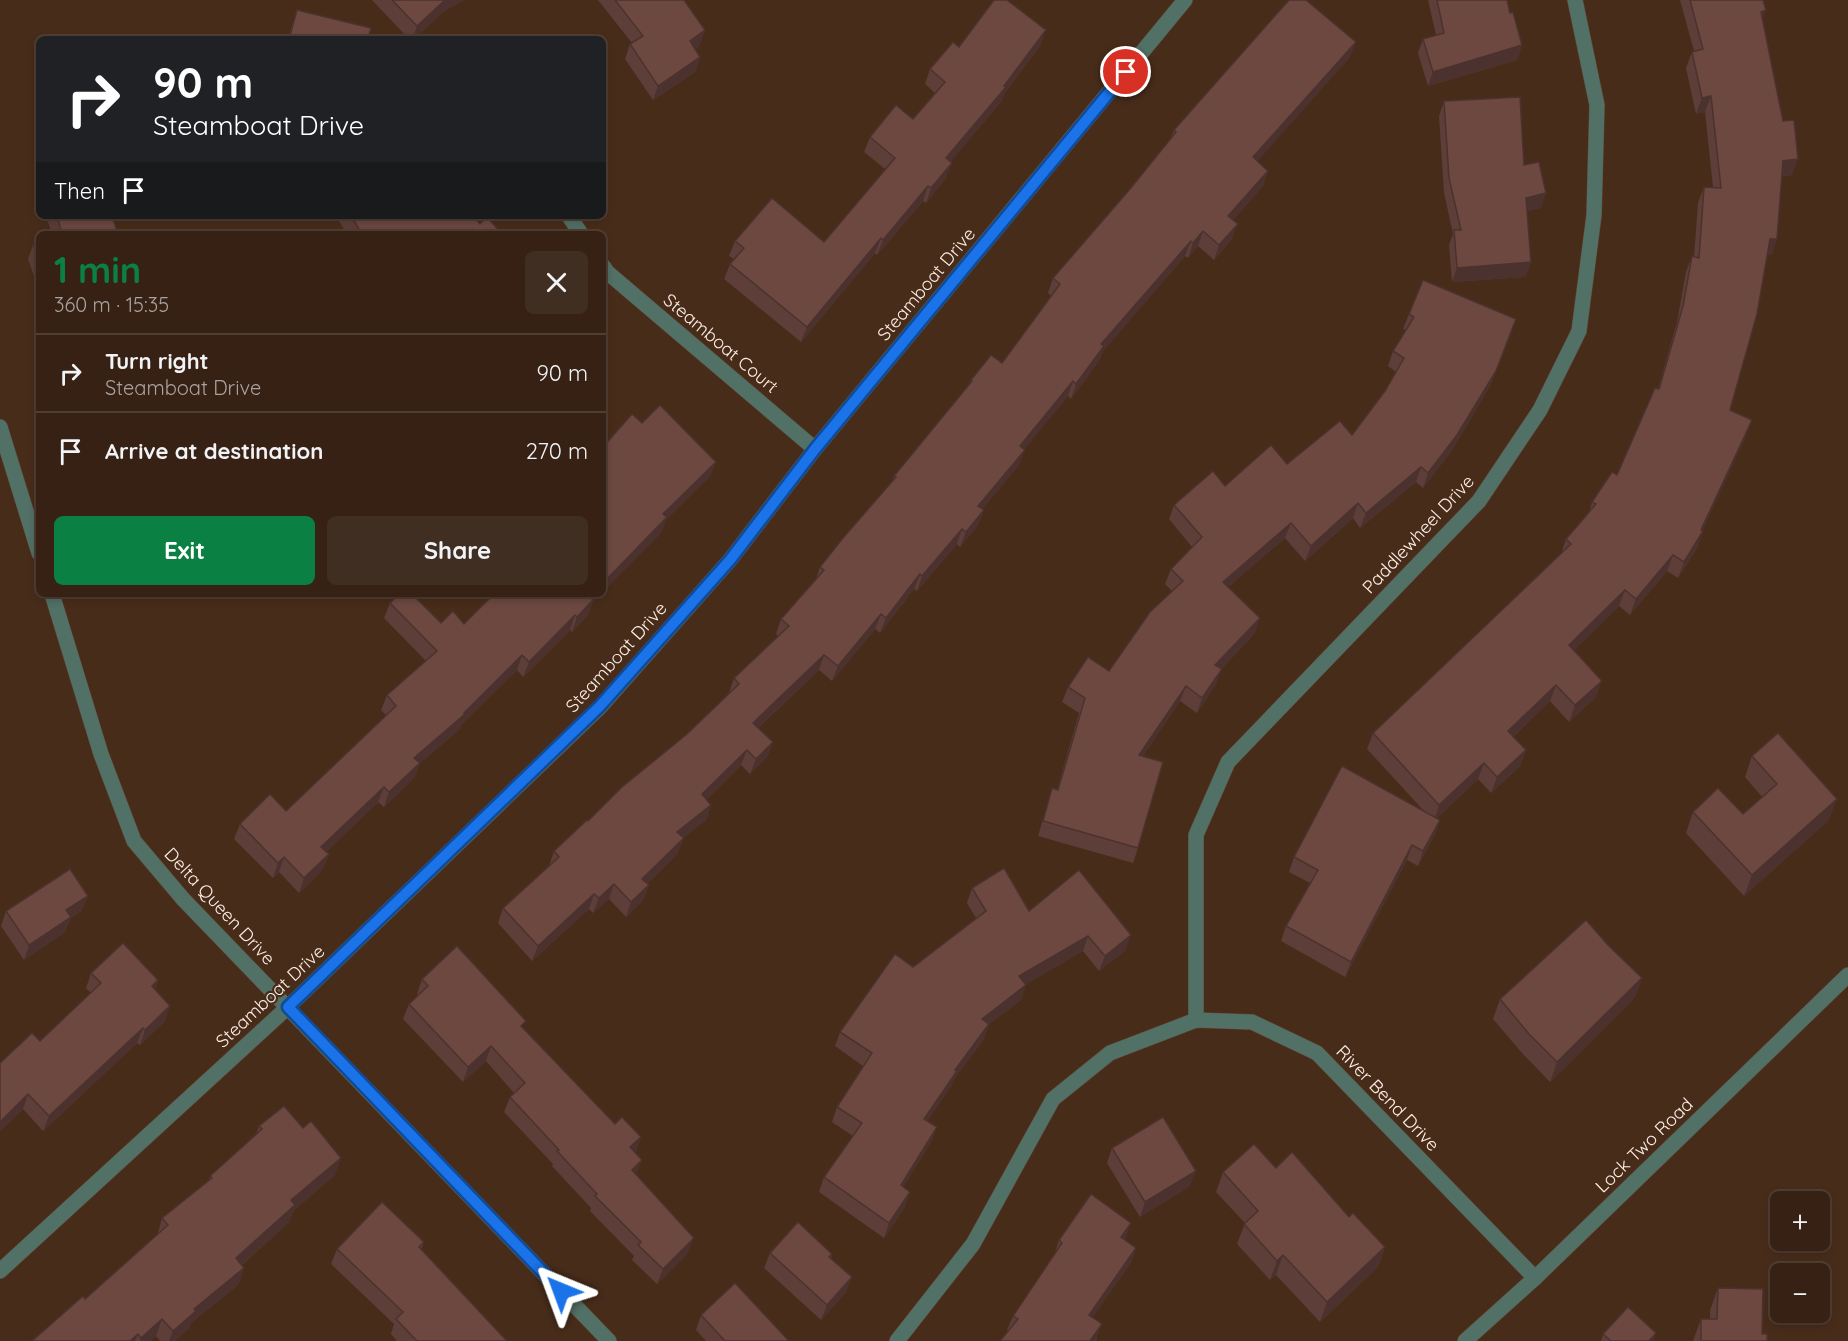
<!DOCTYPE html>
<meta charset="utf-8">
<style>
:root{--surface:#362114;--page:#412e22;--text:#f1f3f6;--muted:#aaa3a0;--line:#503e34;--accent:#0b8043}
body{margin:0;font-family:Quicksand,sans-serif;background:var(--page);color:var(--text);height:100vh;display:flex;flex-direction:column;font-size:22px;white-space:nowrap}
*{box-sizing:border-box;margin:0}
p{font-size:20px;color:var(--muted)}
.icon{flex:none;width:33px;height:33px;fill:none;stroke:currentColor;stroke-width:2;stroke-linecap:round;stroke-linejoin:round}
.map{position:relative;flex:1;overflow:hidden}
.details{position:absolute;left:36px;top:231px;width:570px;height:366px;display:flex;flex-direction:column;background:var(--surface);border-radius:9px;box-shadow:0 3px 9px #0003,0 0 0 2px var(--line)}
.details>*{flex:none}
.top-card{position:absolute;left:36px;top:36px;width:570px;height:183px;border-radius:9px;box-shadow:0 3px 9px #0003,0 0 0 2px var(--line);background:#202124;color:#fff;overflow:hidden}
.tools{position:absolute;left:1770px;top:1191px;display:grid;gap:12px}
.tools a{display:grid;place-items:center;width:60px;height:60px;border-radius:9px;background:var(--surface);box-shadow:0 3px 9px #0003,0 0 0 2px var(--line);font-size:30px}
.pin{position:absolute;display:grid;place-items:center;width:51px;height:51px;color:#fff;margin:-26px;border:3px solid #fff;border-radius:50%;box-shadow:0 2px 6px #0007}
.me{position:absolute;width:66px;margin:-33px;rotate:316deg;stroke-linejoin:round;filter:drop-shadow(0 0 4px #0008)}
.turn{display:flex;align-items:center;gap:21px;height:126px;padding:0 18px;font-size:27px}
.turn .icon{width:78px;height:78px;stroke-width:2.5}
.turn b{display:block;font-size:42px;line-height:51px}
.then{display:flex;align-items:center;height:57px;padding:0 18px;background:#0003;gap:12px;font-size:22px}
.round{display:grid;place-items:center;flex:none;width:63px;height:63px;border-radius:9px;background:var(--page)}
.headline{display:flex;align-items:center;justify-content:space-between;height:102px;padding:0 18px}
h1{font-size:36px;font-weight:700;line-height:45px;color:var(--accent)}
.primary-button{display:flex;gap:12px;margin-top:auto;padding:12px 18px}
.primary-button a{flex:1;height:69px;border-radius:9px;background:var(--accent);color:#fff;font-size:24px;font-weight:700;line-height:69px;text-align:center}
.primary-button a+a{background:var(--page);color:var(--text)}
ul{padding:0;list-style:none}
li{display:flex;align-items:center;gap:18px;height:78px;padding:0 18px;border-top:2px solid var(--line)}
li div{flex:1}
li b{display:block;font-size:22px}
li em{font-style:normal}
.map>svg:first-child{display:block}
</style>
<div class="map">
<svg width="1848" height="1341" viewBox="0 0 1848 1341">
<rect width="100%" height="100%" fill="#482c1a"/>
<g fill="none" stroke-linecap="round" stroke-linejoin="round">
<g stroke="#614737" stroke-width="16">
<g id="street">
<polyline points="569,216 581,234"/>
<polyline points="603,266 607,272 815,449"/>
<polyline points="0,427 39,553"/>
<polyline points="52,594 101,754 134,841 183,899 609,1341"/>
<polyline points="1196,1020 1196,835 1228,762 1479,501 1540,410 1579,331 1594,215 1597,105 1575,0"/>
<polyline points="0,1271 288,1007 600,707 730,560 815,449 1185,0"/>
<polyline points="897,1341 973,1244 1053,1099 1110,1053 1196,1020 1252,1022 1317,1053 1535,1278"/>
<polyline points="1465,1341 1535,1278 1848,975"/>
</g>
</g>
<use href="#street" stroke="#517066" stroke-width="15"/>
</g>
<g fill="#5d3e38">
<polygon points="372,0 464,0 444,11 414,39 409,39"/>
<polygon points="598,0 684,0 700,45 695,49 700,57 695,72 653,100 625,59 630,44 632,43"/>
<polygon points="1428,0 1507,0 1510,13 1522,45 1517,60 1428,86 1418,53 1423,39 1436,35"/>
<polygon points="1680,0 1763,0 1763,19 1792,175 1782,176 1772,255 1767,255 1730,410 1746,436 1702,531 1698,547 1678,578 1667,571 1630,615 1619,606 1574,650 1596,697 1569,722 1550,701 1513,737 1526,750 1520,766 1491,793 1478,779 1437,818 1440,820 1435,834 1418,866 1407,860 1345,977 1281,941 1286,926 1310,883 1289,872 1294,857 1424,811 1367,749 1373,733 1561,554 1566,539 1589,513 1592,502 1617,475 1658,389 1677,322 1686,272 1692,256 1694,257 1698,203 1704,187 1713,187 1705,112 1696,114 1686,68 1692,52 1694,51"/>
<polygon points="297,10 368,39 288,39"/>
<polygon points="1041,45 1004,94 1001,102 950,162 946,178 926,203 923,201 877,255 875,253 801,342 724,279 730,264 734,259 729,256 735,241 824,242 885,169 864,152 870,137 913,119 935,93 925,84 930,69 959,47"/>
<polygon points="1350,57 1257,161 1268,171 1263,186 1233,220 1232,239 1214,260 1198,246 1188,258 1185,256 1103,351 1099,361 1071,399 1068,396 1024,449 1019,465 982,509 984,510 978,525 960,547 957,544 917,591 914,589 880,633 875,629 832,681 819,670 758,728 773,742 767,757 750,774 741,765 707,799 711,805 706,820 683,838 678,853 647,884 649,885 643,900 626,917 609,899 593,913 589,909 532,961 498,923 503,908 549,866 554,851 687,734 729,693 734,678 778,636 776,634 781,619 816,579 820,567 892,481 894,476 968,386 971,380 1002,363 1051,296 1048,293 1053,278 1130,189 1170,140 1174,130"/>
<polygon points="1444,101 1524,165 1541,208 1527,211 1531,262 1525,277 1452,282 1449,245 1453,234 1444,193 1439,116"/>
<polygon points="39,180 39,194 37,187"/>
<polygon points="46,216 112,216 118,234 52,234"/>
<polygon points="336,216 473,216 480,224 502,234 347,234"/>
<polygon points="39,243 39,290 28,259 33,245"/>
<polygon points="1409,314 1511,334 1490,386 1452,450 1423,488 1416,482 1360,528 1353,518 1305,561 1285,538 1228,587 1255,633 1221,669 1216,684 1197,713 1180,701 1143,756 1138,848 1133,863 1038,836 1052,788 1057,790 1079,713 1062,702 1068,687 1109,671 1172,591 1165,584 1171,569 1192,547 1169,519 1174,505 1287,464 1352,435 1385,391 1396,372 1388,366 1393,351 1406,330 1403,329"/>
<polygon points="494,594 601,594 592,603 588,615 572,632 570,630 523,677 517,670 461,725 460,729 420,763 414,778 384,807 378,802 326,852 329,854 323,869 299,893 279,872 273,878 234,839 240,824 286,811 386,715 381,710 387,695 426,661 384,618 390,603 441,623 464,624"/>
<polygon points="1752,756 1829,820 1744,896 1686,833 1693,812 1743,814 1762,797 1745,777"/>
<polygon points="972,888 1126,950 1099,971 1083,951 1026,984 1021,1000 989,1024 984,1039 954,1079 951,1086 927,1121 937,1127 931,1142 903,1187 905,1207 884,1238 819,1192 824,1177 853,1136 832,1122 837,1107 863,1066 835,1046 840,1032 913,967 976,918 967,903"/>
<polygon points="82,910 70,919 65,932 24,960 1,926 6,911"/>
<polygon points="1608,945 1642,978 1635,997 1550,1082 1522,1053 1493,1019 1500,999"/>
<polygon points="91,973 158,980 155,990 165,1021 140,1045 137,1043 43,1131 23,1109 0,1131 0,1063 40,1041 91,993 86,988"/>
<polygon points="422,979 523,1028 615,1124 641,1137 635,1152 636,1175 688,1253 657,1284 632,1260 634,1256 590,1211 591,1208 552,1166 553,1164 504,1112 510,1097 514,1093 486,1061 463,1082 403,1019 409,1004 418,995 417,994"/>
<polygon points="259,1126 335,1175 293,1211 289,1222 242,1265 244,1268 238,1285 191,1323 189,1328 175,1341 160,1341 156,1336 150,1341 32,1341 85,1299 157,1236 162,1218 209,1180 210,1176 256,1135"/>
<polygon points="1112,1148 1190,1186 1140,1217 1107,1163"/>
<polygon points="1276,1168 1349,1217 1385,1247 1378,1267 1320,1322 1276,1275 1270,1280 1237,1244 1245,1223 1216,1192 1223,1172"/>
<polygon points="1126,1238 1124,1240 1131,1263 1092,1317 1097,1339 1095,1341 1000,1341 1008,1331 1007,1330 1013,1316 1054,1256 1059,1240"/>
<polygon points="424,1242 421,1250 507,1341 397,1341 391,1334 394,1324 331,1264 337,1249"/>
<polygon points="770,1253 832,1254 831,1258 852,1277 846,1292 821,1320 764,1268"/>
<polygon points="1718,1288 1762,1334 1767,1341 1693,1341 1701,1319 1710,1319 1710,1310"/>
<polygon points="701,1315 789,1341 706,1341 696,1330"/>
<polygon points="1603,1334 1653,1341 1601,1341"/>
</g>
<g fill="#4c322e">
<polygon points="445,0 464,0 444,11 414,39 412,39 417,26"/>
<polygon points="1766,10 1760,26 1761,12"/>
<polygon points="705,30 700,45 684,56 690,41"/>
<polygon points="1046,30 1041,45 1004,94 1001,102 941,173 946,158 1004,86"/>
<polygon points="1356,42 1350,57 1248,172 1253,157"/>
<polygon points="1522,45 1517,60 1428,86 1433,72"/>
<polygon points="700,57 695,72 653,100 658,86"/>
<polygon points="1711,96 1705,112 1696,114 1702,98"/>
<polygon points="1798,159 1792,175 1777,177 1783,161"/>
<polygon points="952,163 946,178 926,203 931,188"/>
<polygon points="1268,171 1263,186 1223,231 1228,216"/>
<polygon points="928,186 923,201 877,255 883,240"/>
<polygon points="1546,193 1541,208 1520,213 1526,198"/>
<polygon points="1238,224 1232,239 1214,260 1219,245"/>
<polygon points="1203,231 1198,246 1188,258 1193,243"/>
<polygon points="881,238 875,253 801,342 807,327"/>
<polygon points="1770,239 1777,239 1772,255 1765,255"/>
<polygon points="1191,241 1185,256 1103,351 1099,361 1071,399 1076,384 1101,344"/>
<polygon points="1531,262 1525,277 1452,282 1457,268"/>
<polygon points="1511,334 1490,386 1452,450 1423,488 1428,473"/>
<polygon points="1073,381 1068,396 1015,461 1020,446"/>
<polygon points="1752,420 1746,436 1699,538 1703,531 1698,547 1678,578 1684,562 1701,530"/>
<polygon points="1025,450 1019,465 973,521 978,506"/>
<polygon points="716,462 710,477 666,520 662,532 603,592 603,583 663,514"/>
<polygon points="1421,467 1416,482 1360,528 1366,513"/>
<polygon points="1358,503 1353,518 1305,561 1311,546"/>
<polygon points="984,510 978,525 960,547 966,532"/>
<polygon points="1291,523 1285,538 1217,597 1223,582"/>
<polygon points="962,529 957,544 917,591 922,576"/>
<polygon points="1673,555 1667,571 1630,615 1636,599"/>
<polygon points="920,574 914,589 880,633 886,618"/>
<polygon points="1625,590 1619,606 1563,661 1569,645"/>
<polygon points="592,594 601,594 592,603 588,615 572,632 577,617"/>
<polygon points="881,614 875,629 832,681 838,666"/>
<polygon points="575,615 570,630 523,677 529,662"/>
<polygon points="1260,618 1255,633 1210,680 1215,665"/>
<polygon points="522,655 517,670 461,725 460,729 409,773 414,758 464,713"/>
<polygon points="824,655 819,670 748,737 753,723"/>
<polygon points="1222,669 1216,684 1197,713 1202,698"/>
<polygon points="1602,681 1596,697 1569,722 1575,705"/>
<polygon points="1556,685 1550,701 1502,747 1508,731"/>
<polygon points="1186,686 1180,701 1134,770 1139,755"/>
<polygon points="773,742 767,757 750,774 756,759"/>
<polygon points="747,750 741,765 697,809 702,794"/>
<polygon points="1526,750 1520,766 1491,793 1497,777"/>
<polygon points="420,763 414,778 384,807 389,792"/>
<polygon points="1484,763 1478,779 1434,821 1439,805"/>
<polygon points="384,787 378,802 316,862 321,847"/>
<polygon points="1837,799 1829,820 1744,896 1752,875"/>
<polygon points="711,805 706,820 672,847 677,832"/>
<polygon points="1440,820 1435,834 1418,866 1423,851"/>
<polygon points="684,838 678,853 637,894 642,879"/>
<polygon points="1412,845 1407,860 1345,977 1351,962"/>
<polygon points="329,854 323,869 299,893 304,878"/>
<polygon points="284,857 279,872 273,878 278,863"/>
<polygon points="614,884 609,899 593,913 599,898"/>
<polygon points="649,885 643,900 626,917 631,902"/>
<polygon points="594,894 589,909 532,961 538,946"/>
<polygon points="88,896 82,910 70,919 65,932 24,960 29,945 66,910"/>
<polygon points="1131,935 1126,950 1099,971 1105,956"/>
<polygon points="1088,936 1083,951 1014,991 1019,976"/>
<polygon points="1642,978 1635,997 1550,1082 1557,1062"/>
<polygon points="158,980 153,995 152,986"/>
<polygon points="1026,985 1021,1000 989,1024 984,1039 954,1079 951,1086 918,1134 924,1119 955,1070 982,1019"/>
<polygon points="170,1006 165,1021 140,1045 145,1030"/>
<polygon points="143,1028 137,1043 43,1131 49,1116"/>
<polygon points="491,1046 486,1061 463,1082 468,1067"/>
<polygon points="28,1094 23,1109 0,1131 0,1122"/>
<polygon points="937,1127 931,1142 895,1200 901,1185"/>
<polygon points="641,1137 636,1152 624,1162 630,1147"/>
<polygon points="341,1158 335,1175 293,1211 289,1222 230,1275 236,1258 291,1200"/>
<polygon points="642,1160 636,1175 632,1170"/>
<polygon points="1196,1171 1190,1186 1140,1217 1145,1202"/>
<polygon points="910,1192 905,1207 884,1238 889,1223"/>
<polygon points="1131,1223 1126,1238 1116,1252 1121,1237"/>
<polygon points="694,1238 688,1253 657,1284 663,1269"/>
<polygon points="1385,1247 1378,1267 1320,1322 1327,1302"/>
<polygon points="1136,1248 1131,1263 1084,1330 1089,1315"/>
<polygon points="1283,1255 1276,1275 1270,1280 1277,1261"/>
<polygon points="244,1268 238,1285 191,1323 189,1328 175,1341 169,1341 173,1331 194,1309"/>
<polygon points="852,1277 846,1292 821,1320 827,1305"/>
<polygon points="162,1319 156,1336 150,1341 140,1341 141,1338"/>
<polygon points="1102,1324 1095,1341 1090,1341"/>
<polygon points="1656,1333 1653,1341 1649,1341"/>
<polygon points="138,1334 135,1341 130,1341"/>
</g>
<g fill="#6c4841" stroke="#4c322e" stroke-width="1.5">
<polygon points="392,0 445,0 417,26"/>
<polygon points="615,0 684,0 705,30 690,41 700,57 658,86 630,44 643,36"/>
<polygon points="994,0 1007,0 1046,30 1004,86 1006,87 946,158 952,163 931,188 928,186 883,240 881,238 807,327 730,264 744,248 735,241 772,198 824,242 895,158 870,137 896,105 913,119 945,82 930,69 953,42 959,47"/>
<polygon points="1289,0 1306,0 1356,42 1253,157 1268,171 1228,216 1238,224 1219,245 1203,231 1193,243 1191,241 1101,344 1104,346 1076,384 1073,381 1020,446 1025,450 978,506 984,510 966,532 962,529 922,576 920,574 886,618 881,614 838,666 824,655 753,723 773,742 756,759 747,750 702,794 711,805 677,832 684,838 642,879 649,885 631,902 614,884 599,898 594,894 538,946 503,908 559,857 554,851 587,820 588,821 622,787 687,734 739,684 734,678 789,626 781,619 824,570 820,567 843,538 896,477 894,476 972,381 971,380 991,355 1002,363 1060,284 1053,278 1130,189 1176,132 1174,130"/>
<polygon points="1437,0 1507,0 1510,13 1513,12 1522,45 1433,72 1423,39 1444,33"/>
<polygon points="1690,0 1763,0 1766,10 1761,12 1783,121 1794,120 1798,159 1783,161 1777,239 1770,239 1757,314 1730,410 1752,420 1701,530 1703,531 1684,562 1673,555 1636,599 1625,590 1569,645 1602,681 1575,705 1556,685 1508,731 1526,750 1497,777 1484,763 1439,805 1373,733 1571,544 1566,539 1596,504 1592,502 1612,472 1617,475 1655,388 1659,389 1683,306 1692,256 1699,258 1704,187 1721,188 1711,96 1702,98 1692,52 1703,49"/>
<polygon points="297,10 371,28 368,39 289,39"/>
<polygon points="1520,97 1524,165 1539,162 1546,193 1526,198 1531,262 1457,268 1454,230 1461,230 1449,178 1444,101"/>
<polygon points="57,216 112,216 118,234 62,234"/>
<polygon points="351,216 473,216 480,224 487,217 502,234 362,234"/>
<polygon points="39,243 39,260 33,245"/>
<polygon points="1423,280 1516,319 1496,371 1457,435 1428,473 1421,467 1366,513 1358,503 1311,546 1291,523 1223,582 1260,618 1215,665 1222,669 1202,698 1186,686 1139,755 1163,762 1138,848 1043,821 1052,788 1058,790 1085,698 1068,687 1088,657 1109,671 1150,612 1183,581 1171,569 1202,537 1174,505 1213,471 1225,486 1271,445 1287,464 1340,421 1352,435 1385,391 1404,358 1393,351 1414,317 1409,314"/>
<polygon points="660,405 716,462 663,514 667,517 603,583 603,447 632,414 642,423"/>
<polygon points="399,594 412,594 441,623 453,611 464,624 494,594 592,594 590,597 593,600 577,617 575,615 529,662 522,655 464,713 465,714 414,758 420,763 389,792 384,787 321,847 329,854 304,878 284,857 278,863 240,824 270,794 286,811 396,706 387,695 437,651 390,603"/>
<polygon points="1778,733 1837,799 1752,875 1693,812 1718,788 1743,814 1777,784 1752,756"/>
<polygon points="1342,766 1440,820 1423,851 1412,845 1351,962 1286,926 1318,870 1294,857"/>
<polygon points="1004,868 1029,911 1079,870 1131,935 1105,956 1088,936 1019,976 1026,985 982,1019 989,1024 955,1070 957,1071 924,1119 937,1127 901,1185 910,1192 889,1223 824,1177 862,1123 837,1107 872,1053 840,1032 895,954 913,967 986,911 972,888"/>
<polygon points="70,869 88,896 66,910 71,917 29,945 6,911"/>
<polygon points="1586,920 1608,945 1642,978 1557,1062 1529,1034 1500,999"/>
<polygon points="123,943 158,980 152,986 170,1006 145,1030 143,1028 49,1116 28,1094 0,1122 0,1063 32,1033 40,1041 101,983 91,973"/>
<polygon points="457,946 526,1021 521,1026 615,1124 622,1117 641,1137 630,1147 642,1160 632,1170 694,1238 663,1269 638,1245 641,1242 595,1196 597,1194 557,1151 559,1150 510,1097 525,1083 491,1046 468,1067 409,1004 428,986 422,979"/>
<polygon points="284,1106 303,1128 311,1121 341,1158 291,1200 295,1205 236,1258 244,1268 194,1309 196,1311 173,1331 162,1319 141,1338 138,1334 130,1341 32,1341 83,1296 85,1299 168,1225 162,1218 212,1178 210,1176 262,1129 259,1126"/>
<polygon points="1163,1117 1196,1171 1145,1202 1112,1148"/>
<polygon points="1254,1144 1276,1168 1292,1152 1349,1217 1353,1213 1385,1247 1327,1302 1283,1255 1277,1261 1244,1224 1258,1211 1223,1172"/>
<polygon points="1091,1194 1131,1223 1121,1237 1136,1248 1089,1315 1102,1324 1090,1341 1000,1341 1018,1319 1013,1316 1062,1243 1059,1240"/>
<polygon points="382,1202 424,1242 419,1247 507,1341 417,1341 396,1319 403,1312 337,1249"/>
<polygon points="798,1222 832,1254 829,1257 852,1277 827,1305 770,1253"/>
<polygon points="735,1283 789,1341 725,1341 701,1315"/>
<polygon points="1718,1288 1763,1289 1762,1334 1767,1334 1767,1341 1701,1341 1701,1319 1717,1319"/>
<polygon points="1628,1307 1656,1333 1649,1341 1611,1341 1603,1334"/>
</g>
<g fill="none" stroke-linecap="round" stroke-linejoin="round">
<g stroke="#114b97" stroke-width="15">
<polyline id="route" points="561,1291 288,1007 600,706 730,560 815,449 1126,72"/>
</g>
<use href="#route" stroke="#1a73e8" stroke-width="10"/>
</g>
<g text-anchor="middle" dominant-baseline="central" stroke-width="4.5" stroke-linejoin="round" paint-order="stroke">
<g font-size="18" fill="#feefe6" stroke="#482c1a">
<text transform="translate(926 284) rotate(-50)">Steamboat Drive</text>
<text transform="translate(721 343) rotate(40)">Steamboat Court</text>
<text transform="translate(1418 534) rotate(-47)">Paddlewheel Drive</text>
<text transform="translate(616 657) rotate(-48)">Steamboat Drive</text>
<text transform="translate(220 906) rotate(47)">Delta Queen Drive</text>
<text transform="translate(270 996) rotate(-43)">Steamboat Drive</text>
<text transform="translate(1388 1098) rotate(46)">River Bend Drive</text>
<text transform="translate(1644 1145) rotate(-44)">Lock Two Road</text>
</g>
</g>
</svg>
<div class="tools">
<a>+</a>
<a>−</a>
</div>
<div class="pin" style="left:1126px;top:72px;background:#d93025"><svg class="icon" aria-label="arrive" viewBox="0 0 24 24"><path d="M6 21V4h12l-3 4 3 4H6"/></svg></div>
<svg class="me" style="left:561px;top:1291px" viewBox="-20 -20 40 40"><path d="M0-17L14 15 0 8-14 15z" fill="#1a73e8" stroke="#fff" stroke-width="4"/></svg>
<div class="top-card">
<div class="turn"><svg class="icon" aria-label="right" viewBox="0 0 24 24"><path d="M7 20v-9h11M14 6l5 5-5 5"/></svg><div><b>90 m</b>Steamboat Drive</div></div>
<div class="then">Then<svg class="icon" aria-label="arrive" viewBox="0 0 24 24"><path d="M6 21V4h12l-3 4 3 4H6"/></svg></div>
</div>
<section class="details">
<div class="headline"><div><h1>1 min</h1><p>360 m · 15:35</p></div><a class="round"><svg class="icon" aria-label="close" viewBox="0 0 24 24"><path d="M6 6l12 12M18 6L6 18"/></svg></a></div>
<ul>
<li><svg class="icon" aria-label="right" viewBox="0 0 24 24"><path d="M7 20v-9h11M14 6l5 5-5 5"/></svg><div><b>Turn right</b><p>Steamboat Drive</p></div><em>90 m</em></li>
<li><svg class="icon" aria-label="arrive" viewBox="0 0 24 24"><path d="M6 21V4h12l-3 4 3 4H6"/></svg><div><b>Arrive at destination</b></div><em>270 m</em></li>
</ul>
<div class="primary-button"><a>Exit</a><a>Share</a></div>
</section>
</div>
